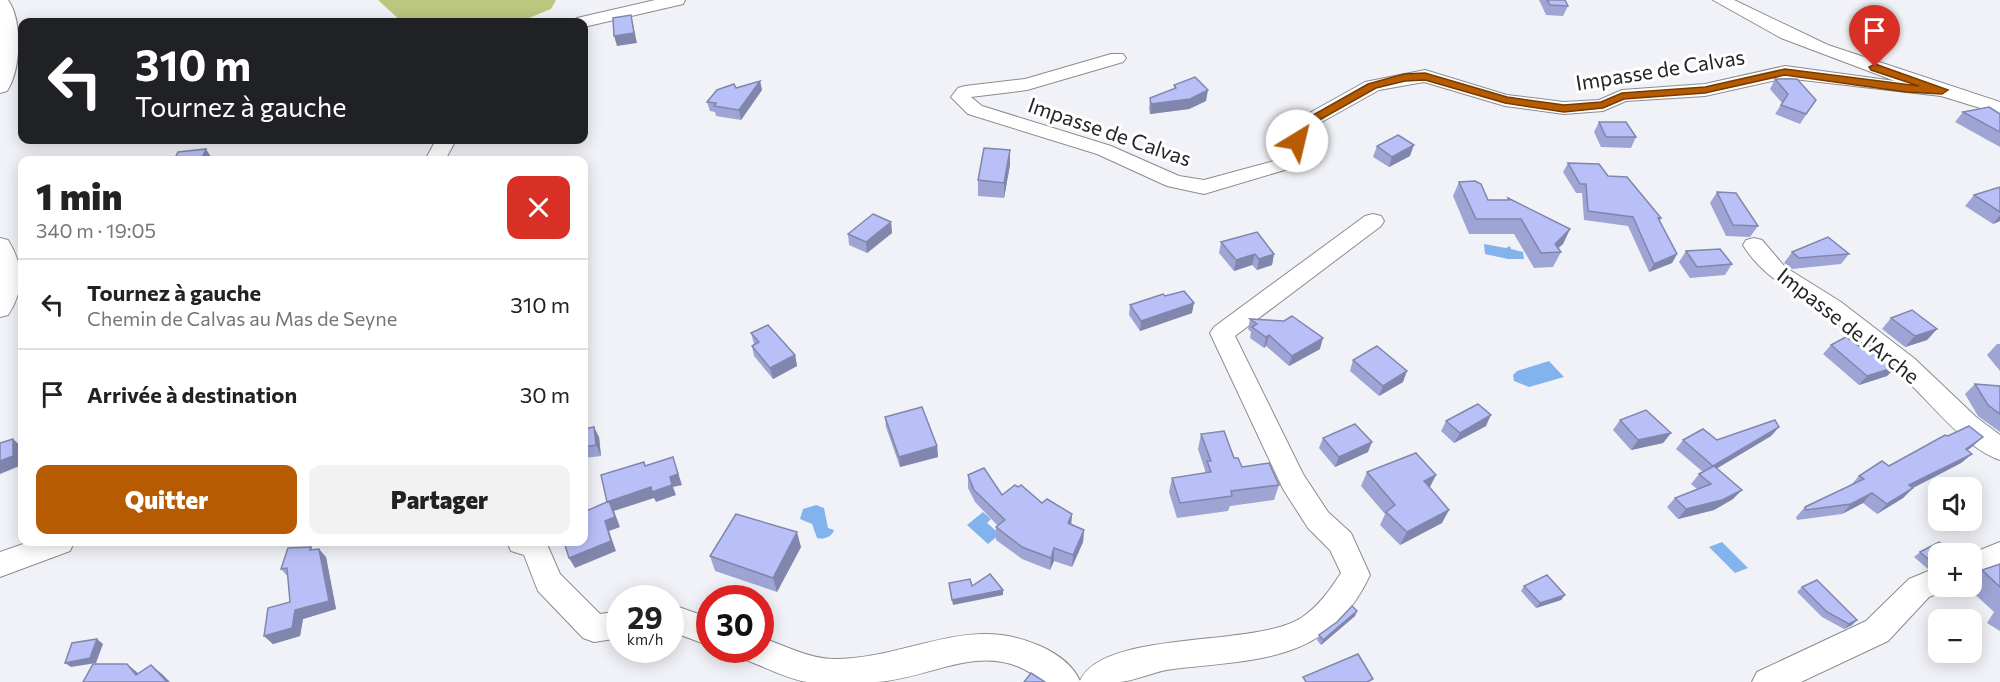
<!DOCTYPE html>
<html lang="fr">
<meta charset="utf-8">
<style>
:root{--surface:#fff;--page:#f2f2f2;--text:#222;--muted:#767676;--line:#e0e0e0;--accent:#b75b02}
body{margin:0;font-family:Commissioner,sans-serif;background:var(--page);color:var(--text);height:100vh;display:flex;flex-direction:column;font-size:22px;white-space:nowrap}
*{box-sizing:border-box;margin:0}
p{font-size:20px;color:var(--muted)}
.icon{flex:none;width:33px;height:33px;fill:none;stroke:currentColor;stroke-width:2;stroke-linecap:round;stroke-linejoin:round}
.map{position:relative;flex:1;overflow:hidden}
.side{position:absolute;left:18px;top:156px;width:570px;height:390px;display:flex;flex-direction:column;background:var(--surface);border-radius:12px;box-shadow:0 3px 15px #0003}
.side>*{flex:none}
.banner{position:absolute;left:18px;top:18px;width:570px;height:126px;border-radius:12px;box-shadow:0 3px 15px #0003;background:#202124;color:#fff;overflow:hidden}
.fabs{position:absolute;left:1928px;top:477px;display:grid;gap:12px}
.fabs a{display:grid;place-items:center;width:54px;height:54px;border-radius:12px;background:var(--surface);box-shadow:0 3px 15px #0003;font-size:30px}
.speed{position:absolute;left:606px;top:585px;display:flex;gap:12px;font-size:30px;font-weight:700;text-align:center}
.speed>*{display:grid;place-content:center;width:78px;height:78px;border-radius:50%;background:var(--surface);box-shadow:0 3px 15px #0003;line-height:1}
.speed small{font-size:15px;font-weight:400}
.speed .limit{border:9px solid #d22;background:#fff;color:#111}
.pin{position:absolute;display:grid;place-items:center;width:51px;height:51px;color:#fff;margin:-62px -26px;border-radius:50% 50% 50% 0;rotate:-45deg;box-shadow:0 0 6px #0007}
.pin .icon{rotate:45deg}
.me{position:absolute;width:66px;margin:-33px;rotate:36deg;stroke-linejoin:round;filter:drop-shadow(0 0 4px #0008)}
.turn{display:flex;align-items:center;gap:21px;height:126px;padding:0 18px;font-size:27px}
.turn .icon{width:78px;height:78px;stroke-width:2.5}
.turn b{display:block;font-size:42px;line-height:51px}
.round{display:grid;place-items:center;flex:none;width:63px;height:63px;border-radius:12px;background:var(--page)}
.overview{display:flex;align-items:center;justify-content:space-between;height:102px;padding:0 18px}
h1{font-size:36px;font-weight:800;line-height:45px}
.cta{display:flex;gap:12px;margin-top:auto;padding:12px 18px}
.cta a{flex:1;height:69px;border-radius:12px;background:var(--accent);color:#fff;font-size:24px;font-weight:800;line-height:69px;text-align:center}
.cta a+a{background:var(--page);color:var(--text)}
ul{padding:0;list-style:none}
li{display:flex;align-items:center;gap:18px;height:90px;padding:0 18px;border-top:2px solid var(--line)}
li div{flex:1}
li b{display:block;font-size:22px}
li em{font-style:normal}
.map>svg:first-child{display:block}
</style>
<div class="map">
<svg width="2000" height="682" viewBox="0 0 2000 682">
<rect width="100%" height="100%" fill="#f1f2f7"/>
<polygon fill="#bbc77e" points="378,0 556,0 551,9 519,22 402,22"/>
<g fill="#82b3ec">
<polygon points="1484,244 1506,248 1510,246 1511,249 1523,252 1524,259 1508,259 1485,254"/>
<polygon points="1549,361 1564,377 1529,387 1514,381 1513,375 1517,371"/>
<path d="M816,505L824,508L828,528L834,530C832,537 823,540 817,538L812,524L800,519L803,509Z"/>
<polygon points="983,512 991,519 987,523 1000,534 988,544 967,525"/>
<polygon points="1722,542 1748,568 1735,573 1709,547"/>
</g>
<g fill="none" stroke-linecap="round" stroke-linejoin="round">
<g stroke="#8b8c90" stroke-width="2">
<g id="minor">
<path d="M0,0H8C23,21 21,70 7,91L0,93Z"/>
<polygon points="655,0 685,0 683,4 584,27 584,22 574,22 577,18"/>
<polygon points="1713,0 1734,0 1828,45 2000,102 2000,114 1941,96 1785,78 1705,96 1626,101 1603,111 1564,114 1505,106 1424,82 1379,90 1311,128 1307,142 1288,169 1204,194 1167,186 1097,154 968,114 951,97 958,88 965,86 1025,79 1111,54 1123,54 1126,58 1123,62 1027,90 971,97 982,106 1111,146 1179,176 1204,180 1274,161 1287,142 1295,121 1365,82 1425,70 1507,95 1564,102 1599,100 1622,90 1705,84 1785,66 1895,81 1781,38"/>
<polygon points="436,140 456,140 445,160 425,160"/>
<path d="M1373,214L1381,216L1384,221L1381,226L1235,336L1303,474L1328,512L1351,533L1370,575C1329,663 1257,659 1173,669C1155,671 1138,680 1120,682C1095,682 1068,682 1042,682C990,635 933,679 876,682C854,682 828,682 807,682C787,679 765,667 746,660L742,650H760V637C784,645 809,659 835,659C908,659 967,613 1040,646C1056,653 1073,665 1080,681C1103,629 1254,648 1301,618C1318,607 1330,590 1341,573L1330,550L1308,528L1283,489L1210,333L1214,327L1365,216Z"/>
<path d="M0,238L8,240C24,266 25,289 8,315L0,317Z"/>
<path d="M1754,238L1762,240L1785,267L1841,302L1915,359L1976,417L2000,435V460C1965,449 1926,397 1897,371C1875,352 1850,333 1826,315C1796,292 1763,278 1743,245L1746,240Z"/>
<polygon points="29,542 74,542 70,551 0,577 0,552"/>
<polygon points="507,542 546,542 560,574 600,614 620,611 620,638 594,642 583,638 538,591 524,555 511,551"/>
<polygon points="2000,542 2000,567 1971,578 1970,554"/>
<polygon points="1938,567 1938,586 1949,586 1948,589 1929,597 1888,641 1801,682 1752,682 1757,672 1866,621 1909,579"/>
<polygon points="670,604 710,618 710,646 670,631"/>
</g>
</g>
<use href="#minor" fill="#fff" fill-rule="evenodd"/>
</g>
<g fill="#9ea5d4">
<polygon points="1539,0 1565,0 1568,6 1563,16 1546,15"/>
<polygon points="1775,79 1816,100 1800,124 1775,114 1782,103 1770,89"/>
<polygon points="760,81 762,90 741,120 716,116 715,112 710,111 707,102 736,88"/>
<polygon points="1174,85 1206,101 1189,109 1150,114 1149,108 1150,98 1174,89"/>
<polygon points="1963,112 2000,114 2000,147 1955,122"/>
<polygon points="1599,122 1636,137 1631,148 1601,147 1594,132"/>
<polygon points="1377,146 1410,156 1389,167 1373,157"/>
<polygon points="1568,163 1608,176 1661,218 1660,221 1677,254 1672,263 1649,272 1628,226 1584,220 1582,193 1576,193 1563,172"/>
<polygon points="1010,165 1004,198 978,196 978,180"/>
<polygon points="1459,182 1488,200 1507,200 1508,198 1570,229 1563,244 1558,248 1561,252 1553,267 1534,268 1514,234 1469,234 1453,196"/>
<polygon points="2000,187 2000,221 1993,224 1965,206 1974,195"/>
<polygon points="1717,192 1758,226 1750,237 1726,236 1710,203"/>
<polygon points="891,222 892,233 867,253 849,245 848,234"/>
<polygon points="1221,242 1274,254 1272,265 1257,270 1252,265 1234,271 1219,253"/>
<polygon points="1686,251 1732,264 1725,275 1690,278 1679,262"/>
<polygon points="1792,252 1849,254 1841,264 1792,269 1784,263"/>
<polygon points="1165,296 1192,313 1140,331 1129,315 1130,305"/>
<polygon points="1891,318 1937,329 1927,340 1905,347 1882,329"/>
<polygon points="1250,319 1320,349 1289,366 1266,346 1264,348 1250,338 1251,332 1248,329"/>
<polygon points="751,333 795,355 797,366 773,379 754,356 752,346 754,344"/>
<polygon points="1997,344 2000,344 2000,371 1987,355"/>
<polygon points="1831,345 1863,349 1896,367 1887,376 1859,385 1823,354"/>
<polygon points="1353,360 1403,382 1379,396 1350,371"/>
<polygon points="1975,384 2000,386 2000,432 1978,416 1965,394"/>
<polygon points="885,417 937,446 938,457 900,467 886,427"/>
<polygon points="1620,420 1671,433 1663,443 1631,450 1613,430"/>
<polygon points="1446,421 1486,426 1454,443 1441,431"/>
<polygon points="1779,427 1771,436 1717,468 1733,499 1714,510 1678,519 1667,507 1675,498 1697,489 1691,484 1699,474 1703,472 1676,449 1683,440 1717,440"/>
<polygon points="584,429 599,437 601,456 584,458"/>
<polygon points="1201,434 1234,458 1242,467 1279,485 1274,500 1230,506 1228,511 1177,518 1169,492 1172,478 1205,473 1205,470 1198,449"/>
<polygon points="1323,438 1368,452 1335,467 1319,448"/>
<polygon points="1972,447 1967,450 1972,454 1961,463 1913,488 1903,498 1877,514 1863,503 1842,514 1797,520 1796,517 1805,507 1851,485 1859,476 1889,466"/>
<polygon points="1367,472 1430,488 1442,523 1400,545 1380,525 1385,514 1361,486"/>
<polygon points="968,475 1002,495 1042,503 1072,514 1071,524 1084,530 1083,542 1072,567 1054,561 1050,570 1022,559 996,540 996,527 998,526 975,502 968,488"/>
<polygon points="311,547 313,550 326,557 336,609 303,619 300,636 273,644 264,636 290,602 288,577 281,569"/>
<polygon points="801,547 777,592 715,571 710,556"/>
<polygon points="1920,552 1938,554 1938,564 1928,569 1914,557"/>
<polygon points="2000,564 2000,631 1987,623 1994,612 1966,586 1971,586 1971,579 1982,570"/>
<polygon points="1524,586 1565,595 1561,600 1536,608 1521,591"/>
<polygon points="1802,587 1852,625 1844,629 1822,617 1797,592"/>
<polygon points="1357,611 1355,616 1321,645 1317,640 1319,635"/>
</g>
<g fill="#8186ad">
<polygon points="631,15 637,43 617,46 614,36"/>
<polygon points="760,81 762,90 741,120 739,110"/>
<polygon points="1208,90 1206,101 1189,109 1150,114 1151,104"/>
<polygon points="1414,145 1410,156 1389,167 1392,157"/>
<polygon points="206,149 213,160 201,160"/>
<polygon points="1010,150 1010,165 1004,198 1004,183"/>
<polygon points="2000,215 2000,221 1993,224"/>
<polygon points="891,222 892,233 867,253 866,242"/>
<polygon points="1570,229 1563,244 1554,252 1555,244"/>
<polygon points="1255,254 1252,265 1234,271 1236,260"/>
<polygon points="1274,254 1272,265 1257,270 1259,259"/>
<polygon points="1677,254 1672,263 1649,272 1654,264"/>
<polygon points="1194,303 1192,313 1140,331 1141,321"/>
<polygon points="1937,329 1927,340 1905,347 1915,336"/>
<polygon points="1269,335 1266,346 1264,348 1266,337"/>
<polygon points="1323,338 1320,349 1289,366 1292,356"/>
<polygon points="795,355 797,366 773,379 770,368"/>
<polygon points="1896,367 1887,376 1859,385 1867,376"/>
<polygon points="1407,371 1403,382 1379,396 1383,386"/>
<polygon points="1491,415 1486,426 1454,443 1460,433"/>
<polygon points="594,427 599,437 601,456 596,445"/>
<polygon points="1779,427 1771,436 1706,475 1713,466"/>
<polygon points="1671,433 1663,443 1631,450 1638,440"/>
<polygon points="1983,437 1972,447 1955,459 1966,449"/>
<polygon points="13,439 22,447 22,465 0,474 0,461"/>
<polygon points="1372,442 1368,452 1335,467 1339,457"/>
<polygon points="937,446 938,457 900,467 899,457"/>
<polygon points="1972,454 1961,463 1899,495 1909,485"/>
<polygon points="673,457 682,485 673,487 676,495 656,502 654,498 614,511 620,527 609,531 616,551 575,568 569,558 605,521 607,502 670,477"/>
<polygon points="1436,475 1429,489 1424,481"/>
<polygon points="1913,488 1903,498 1877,514 1887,504"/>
<polygon points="1742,490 1733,499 1714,510 1678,519 1686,509"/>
<polygon points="1872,493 1863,503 1842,514 1851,504"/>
<polygon points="1449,510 1442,523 1400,545 1407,532"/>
<polygon points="1072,514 1071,526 1068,523"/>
<polygon points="1084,530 1083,542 1072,567 1073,555"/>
<polygon points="797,532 801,547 777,592 773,578"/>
<polygon points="1054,548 1054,561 1050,570 1051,558"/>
<polygon points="319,549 326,557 336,609 303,619 300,636 273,644 264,636 295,610"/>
<polygon points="1938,562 1938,564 1928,569 1934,564"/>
<polygon points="1003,590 1003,595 953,605 952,600"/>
<polygon points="1565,595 1561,600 1536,608 1540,603"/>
<polygon points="1357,611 1355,616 1321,645 1323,640"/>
<polygon points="1857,620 1852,625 1844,629 1849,624"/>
<polygon points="97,639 103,644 96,663 71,667 65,663"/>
<polygon points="127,664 138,673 146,682 136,675"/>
<polygon points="151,665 162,674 170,682 167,682"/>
</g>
<g fill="#b8c0f7" stroke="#8186ad" stroke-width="1.5">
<polygon points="1547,0 1565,0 1568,6 1550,5"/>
<polygon points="631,15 634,33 614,36 613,18"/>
<polygon points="1195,77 1208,90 1190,99 1151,104 1150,98 1176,88 1174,85"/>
<polygon points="1775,79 1797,79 1816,100 1806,114 1781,105 1788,94"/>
<polygon points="760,81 739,110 714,106 716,103 707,102 717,90 734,84 736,88"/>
<polygon points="1989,107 2000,114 2000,132 1963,112"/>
<polygon points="1599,122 1626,122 1636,137 1606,137"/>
<polygon points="1398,135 1414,145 1392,157 1377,146"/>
<polygon points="984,148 1010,150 1004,183 978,180"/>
<polygon points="206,149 201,160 174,160 178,152"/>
<polygon points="1568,163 1599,164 1608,176 1627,177 1661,218 1658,218 1677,254 1654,264 1633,217 1588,211 1586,184 1580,184"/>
<polygon points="1475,181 1481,184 1488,200 1509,200 1508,198 1570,229 1555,244 1561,252 1541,253 1521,219 1476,219 1459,182"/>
<polygon points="2000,187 2000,212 1974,195"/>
<polygon points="1717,192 1736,193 1758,226 1733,225"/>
<polygon points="873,214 891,222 866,242 848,234"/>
<polygon points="1257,232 1274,254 1259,259 1255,254 1236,260 1221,242"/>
<polygon points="1828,237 1849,254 1799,258 1792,252"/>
<polygon points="1720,249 1732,264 1697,267 1686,251"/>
<polygon points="1184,291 1194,303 1141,321 1130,305 1163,294 1165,296"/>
<polygon points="1912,310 1937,329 1915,336 1891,318"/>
<polygon points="1292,316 1323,338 1292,356 1269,335 1266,337 1252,327 1257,324 1250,319 1284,321"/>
<polygon points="768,325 795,355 770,368 752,346 759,342 751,333"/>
<polygon points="1846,337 1863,349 1868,344 1896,367 1867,376 1831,345"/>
<polygon points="1377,346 1407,371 1383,386 1353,360"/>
<polygon points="1975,384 2000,386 2000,414 1988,405"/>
<polygon points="1478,404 1491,415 1460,433 1446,421"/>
<polygon points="922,407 937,446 899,457 885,417"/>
<polygon points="1646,410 1671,433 1638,440 1620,420"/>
<polygon points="1775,420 1779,427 1713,466 1683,440 1703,429 1717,440"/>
<polygon points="1355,424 1372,442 1339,457 1323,438"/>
<polygon points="1969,426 1983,437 1966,449 1972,454 1909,485 1913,488 1887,504 1872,493 1851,504 1806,510 1805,507 1864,479 1859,476 1882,461 1889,466 1945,435 1948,436"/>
<polygon points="594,427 596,445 584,447 584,429"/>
<polygon points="1224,431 1234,458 1238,458 1242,467 1269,463 1279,485 1231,491 1232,496 1180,503 1172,478 1211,472 1207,461 1211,461 1201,434"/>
<polygon points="13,439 13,456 0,461 0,443"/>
<polygon points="1416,453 1436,475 1424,481 1449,510 1407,532 1386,512 1395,505 1367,472"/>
<polygon points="673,457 678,474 670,477 672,485 652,492 651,487 607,502 601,475 644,462 645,466"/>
<polygon points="1714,466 1742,490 1722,500 1686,509 1675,498 1711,484 1699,474"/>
<polygon points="984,468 1002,495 1015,485 1018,487 1021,485 1042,503 1047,499 1072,514 1068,523 1084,530 1073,555 1054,548 1051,558 1022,547 996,527 1005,520 974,490 968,475"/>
<polygon points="609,501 615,517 605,521 611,541 569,558 564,542 584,542 584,512"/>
<polygon points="736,514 797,532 773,578 710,556"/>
<polygon points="1939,542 1955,553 1938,554 1938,562 1934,564 1920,552"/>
<polygon points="311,547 310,550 319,549 329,601 295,610 292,628 264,636 268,608 290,602 287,568 281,569 288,548"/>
<polygon points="2000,564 2000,587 1982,570"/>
<polygon points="990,574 1003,590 952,600 949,583 970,579 972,586"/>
<polygon points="1547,575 1565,595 1540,603 1524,586"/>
<polygon points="1817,580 1857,620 1849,624 1827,612 1802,587"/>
<polygon points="1352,606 1357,611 1323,640 1319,635 1337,622"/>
<polygon points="97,639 90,658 65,663 72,643"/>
<polygon points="1358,654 1373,679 1367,682 1306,682 1303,677"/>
<polygon points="93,664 127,664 136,675 151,665 167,682 83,682"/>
<polygon points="1031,673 1045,682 1024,682"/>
</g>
<polygon fill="#b75b02" stroke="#773b01" stroke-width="1.5" points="1875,64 1948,90 1942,94 1906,92 1785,75 1705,93 1624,99 1603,108 1564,112 1505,103 1425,80 1405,81 1376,88 1307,127 1301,144 1291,141 1299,123 1368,84 1404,74 1425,73 1507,97 1564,105 1601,102 1622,93 1705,87 1785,69 1919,86 1871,70 1869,67"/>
<g text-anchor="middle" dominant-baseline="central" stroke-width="6" stroke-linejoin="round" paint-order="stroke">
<g font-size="21" fill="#242526" stroke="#fff">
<text transform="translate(1660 69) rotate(-9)">Impasse de Calvas</text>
<text transform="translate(1110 131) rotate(19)">Impasse de Calvas</text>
<text transform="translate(1849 325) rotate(38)">Impasse de l'Arche</text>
</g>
</g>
</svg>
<div class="fabs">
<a><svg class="icon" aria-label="sound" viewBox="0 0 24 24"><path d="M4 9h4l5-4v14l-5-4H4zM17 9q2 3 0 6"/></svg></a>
<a>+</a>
<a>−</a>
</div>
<div class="speed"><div>29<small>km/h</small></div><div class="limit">30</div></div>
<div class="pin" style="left:1875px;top:67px;background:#d93025"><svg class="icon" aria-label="arrive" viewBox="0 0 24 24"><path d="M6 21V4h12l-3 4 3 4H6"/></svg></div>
<svg class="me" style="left:1297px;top:141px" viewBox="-20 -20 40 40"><circle r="19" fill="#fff"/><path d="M0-13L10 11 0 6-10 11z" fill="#b75b02"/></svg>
<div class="banner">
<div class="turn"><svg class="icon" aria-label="left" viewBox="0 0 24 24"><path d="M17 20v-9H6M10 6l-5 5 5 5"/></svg><div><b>310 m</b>Tournez à gauche</div></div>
</div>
<section class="side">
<div class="overview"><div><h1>1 min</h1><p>340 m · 19:05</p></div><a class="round" style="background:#d93025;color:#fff"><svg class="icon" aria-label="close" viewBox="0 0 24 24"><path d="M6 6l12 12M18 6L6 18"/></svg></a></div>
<ul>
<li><svg class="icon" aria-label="left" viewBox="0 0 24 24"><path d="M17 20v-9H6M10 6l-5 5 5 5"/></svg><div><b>Tournez à gauche</b><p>Chemin de Calvas au Mas de Seyne</p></div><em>310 m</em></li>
<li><svg class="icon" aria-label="arrive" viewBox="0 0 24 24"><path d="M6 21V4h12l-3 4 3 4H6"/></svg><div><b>Arrivée à destination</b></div><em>30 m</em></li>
</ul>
<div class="cta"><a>Quitter</a><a>Partager</a></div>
</section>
</div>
